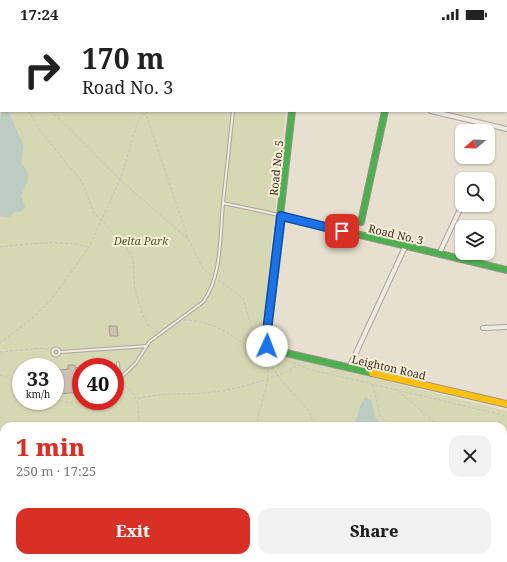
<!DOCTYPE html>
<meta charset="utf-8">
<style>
:root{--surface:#fff;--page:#f2f2f2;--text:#222;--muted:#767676;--accent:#d93025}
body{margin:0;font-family:"Noto Serif",serif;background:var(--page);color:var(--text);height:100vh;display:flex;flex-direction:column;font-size:15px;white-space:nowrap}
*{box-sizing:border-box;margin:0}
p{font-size:13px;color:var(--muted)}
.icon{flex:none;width:22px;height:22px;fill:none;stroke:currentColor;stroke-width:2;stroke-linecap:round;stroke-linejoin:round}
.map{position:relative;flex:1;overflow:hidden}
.side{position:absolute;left:0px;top:394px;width:507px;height:140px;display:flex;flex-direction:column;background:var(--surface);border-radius:12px 12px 0 0;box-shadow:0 1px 3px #0004}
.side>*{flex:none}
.hud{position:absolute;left:0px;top:0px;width:507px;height:84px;box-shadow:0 1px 3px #0004;background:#fff;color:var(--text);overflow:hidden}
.needle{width:26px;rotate:251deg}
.buttons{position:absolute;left:455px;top:96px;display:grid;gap:8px}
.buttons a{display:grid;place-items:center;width:40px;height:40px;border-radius:8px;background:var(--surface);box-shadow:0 1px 3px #0004;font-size:20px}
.speed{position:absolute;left:12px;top:330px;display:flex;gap:8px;font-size:20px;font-weight:700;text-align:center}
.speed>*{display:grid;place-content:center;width:52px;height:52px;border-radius:50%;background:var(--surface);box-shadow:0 1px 3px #0004;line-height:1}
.speed small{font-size:10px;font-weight:400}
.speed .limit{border:6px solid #d22;background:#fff;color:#111}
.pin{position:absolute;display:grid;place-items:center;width:34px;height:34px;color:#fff;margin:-17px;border-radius:8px;box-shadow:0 2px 6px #0006}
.me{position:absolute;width:44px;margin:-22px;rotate:2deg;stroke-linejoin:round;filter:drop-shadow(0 0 3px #0008)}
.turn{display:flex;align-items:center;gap:14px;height:84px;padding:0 16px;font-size:18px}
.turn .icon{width:52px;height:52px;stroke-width:2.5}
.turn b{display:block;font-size:28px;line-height:34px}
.round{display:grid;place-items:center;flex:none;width:42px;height:42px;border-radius:12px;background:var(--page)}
.headline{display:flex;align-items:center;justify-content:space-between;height:68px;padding:0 16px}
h1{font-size:24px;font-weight:800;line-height:30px;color:var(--accent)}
.action{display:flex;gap:8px;margin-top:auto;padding:8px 16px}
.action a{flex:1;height:46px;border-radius:12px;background:var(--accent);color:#fff;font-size:16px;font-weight:800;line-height:46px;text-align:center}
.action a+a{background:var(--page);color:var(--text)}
.status{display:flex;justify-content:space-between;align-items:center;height:28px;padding:0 20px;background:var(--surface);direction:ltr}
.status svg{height:11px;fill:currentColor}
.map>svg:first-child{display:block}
</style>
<div class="status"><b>17:24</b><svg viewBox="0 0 49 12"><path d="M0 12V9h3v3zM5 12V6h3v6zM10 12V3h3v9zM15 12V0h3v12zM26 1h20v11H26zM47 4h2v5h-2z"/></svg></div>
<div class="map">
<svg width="507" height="534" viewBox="0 0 507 534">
<rect width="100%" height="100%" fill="#e7e0d1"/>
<path fill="#d6d7b3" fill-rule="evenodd" d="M0,0H295L1,1V83H286L260,322L507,383V534H0ZM21,339H55V373H21ZM81,339H115V373H81ZM4,398H503V530H4Z"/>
<g fill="#bcccc2">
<path d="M2,83H8L24,118L21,135C33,149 28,152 21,168L25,178C23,184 20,185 14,184L10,189L0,188V91Z"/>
<polygon points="366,369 372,374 375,389 383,398 354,398 361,376"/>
</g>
<g fill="#cbbfb2" stroke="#a89c90">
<polygon points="109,298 117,298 118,308 110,308"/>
<polygon points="68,337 75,337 75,340 81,339 81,364 57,366 55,346 60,346 59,342 68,341"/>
</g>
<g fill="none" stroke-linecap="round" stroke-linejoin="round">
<g stroke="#ada599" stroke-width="4">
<g id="lane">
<polyline points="250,1 250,0"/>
<polyline points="223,175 233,83"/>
<circle cx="56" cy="324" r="3.5"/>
<polyline points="60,324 147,318"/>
<polyline points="101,334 101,339"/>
<polyline points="118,335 119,352"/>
<path d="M115,355L136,335L149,314L203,274C222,249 220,206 223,175L279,187"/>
</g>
</g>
<g stroke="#ada599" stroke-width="6">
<g id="street">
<polyline points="301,1 301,0"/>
<polyline points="431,83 507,101"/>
<polyline points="439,226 462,177"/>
<polyline points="483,300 507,299"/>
<polyline points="349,340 405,219"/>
</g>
</g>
<g stroke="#9c958a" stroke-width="8">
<g id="fast">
<polyline points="292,83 266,311 269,321 372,345"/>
<polyline points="281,188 507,242"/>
<polyline points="361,194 385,83"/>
</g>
</g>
<g stroke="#9c958a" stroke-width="8">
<polyline id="slow" points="372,345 507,376"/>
</g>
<g stroke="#c8c2b9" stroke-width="1" stroke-dasharray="3 2" stroke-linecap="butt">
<polyline points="180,1 181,0"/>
<polyline points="0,47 1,49"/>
<polyline points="29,83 38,100 82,154 94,185 109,200 116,211 129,223 133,233 135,261 143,288 149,298 157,304"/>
<polyline points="50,83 66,97 120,152 187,210"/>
<polyline points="146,83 146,86 188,210 202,239 212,248"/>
<path d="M0,219C29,216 60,211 89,219"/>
<polyline points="218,252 243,270 253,304 253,321"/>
<path d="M184,292C215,293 228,306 253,321L257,326L284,331L308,341L507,388"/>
<polyline points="0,315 34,289 52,271 89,219 120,152 138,93 143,86 146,86"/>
<polyline points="0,324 43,320 53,323"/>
<polyline points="269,334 282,353 308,382 315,398"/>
<polyline points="0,347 21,354"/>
<path d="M121,354C142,372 136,373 140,398"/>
<polyline points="373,357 380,387 389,398"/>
<polyline points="398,363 439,398"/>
<path d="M138,371C161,364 181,367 204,365C225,364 283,350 297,337"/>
<polyline points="55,372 72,375 87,373"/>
<polyline points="0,389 13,398"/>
<polyline points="256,398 268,351 268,334 257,326"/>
<polyline points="0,418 4,418"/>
<polyline points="503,454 507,457"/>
<polyline points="503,468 507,466"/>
<polyline points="503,500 507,500"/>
<polyline points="174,530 176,534"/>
<polyline points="227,530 227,534"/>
<polyline points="389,530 392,534"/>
<polyline points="121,534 122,530"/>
<polyline points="371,534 378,530"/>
</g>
<use href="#lane" stroke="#efebe3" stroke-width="2"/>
<use href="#street" stroke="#efebe3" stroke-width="4"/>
<use href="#fast" stroke="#4caf50" stroke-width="6"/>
<use href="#slow" stroke="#ffc107" stroke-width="6"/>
</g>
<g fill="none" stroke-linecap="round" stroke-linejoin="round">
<g stroke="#114b97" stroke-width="10">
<polyline id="route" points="267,318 266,311 281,188 342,203"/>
</g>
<use href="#route" stroke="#1a73e8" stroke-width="7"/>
</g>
<g text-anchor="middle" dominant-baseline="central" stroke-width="4" stroke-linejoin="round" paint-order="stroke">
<g font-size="11" fill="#3d2e20" stroke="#f7eed8">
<text transform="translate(276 140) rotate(-84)">Road No. 5</text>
<text transform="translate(396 206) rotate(13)">Road No. 3</text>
<text transform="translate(389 339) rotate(13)">Leighton Road</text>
</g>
<g font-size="11" font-style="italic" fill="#4d5a26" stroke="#f7eed8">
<text x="141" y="212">Delta Park</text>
</g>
</g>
</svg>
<div class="buttons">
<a><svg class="needle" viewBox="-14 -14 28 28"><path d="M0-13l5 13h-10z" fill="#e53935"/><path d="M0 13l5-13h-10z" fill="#767676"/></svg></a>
<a><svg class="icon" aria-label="search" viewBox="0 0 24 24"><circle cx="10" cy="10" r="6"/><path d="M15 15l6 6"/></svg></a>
<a><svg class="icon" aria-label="layers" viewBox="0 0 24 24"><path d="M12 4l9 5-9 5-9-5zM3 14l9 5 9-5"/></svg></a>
</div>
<div class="speed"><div>33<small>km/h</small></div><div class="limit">40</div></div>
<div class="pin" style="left:342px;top:203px;background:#d93025"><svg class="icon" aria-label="arrive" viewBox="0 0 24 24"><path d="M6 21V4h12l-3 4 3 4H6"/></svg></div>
<svg class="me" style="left:267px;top:318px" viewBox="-20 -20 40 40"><circle r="19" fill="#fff"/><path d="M0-13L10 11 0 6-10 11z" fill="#1a73e8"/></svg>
<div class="hud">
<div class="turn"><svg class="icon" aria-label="right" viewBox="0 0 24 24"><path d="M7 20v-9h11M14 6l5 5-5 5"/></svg><div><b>170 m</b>Road No. 3</div></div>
</div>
<section class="side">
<div class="headline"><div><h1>1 min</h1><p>250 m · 17:25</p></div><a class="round"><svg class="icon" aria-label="close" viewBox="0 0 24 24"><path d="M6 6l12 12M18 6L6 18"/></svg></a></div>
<div class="action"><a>Exit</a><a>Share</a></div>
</section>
</div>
